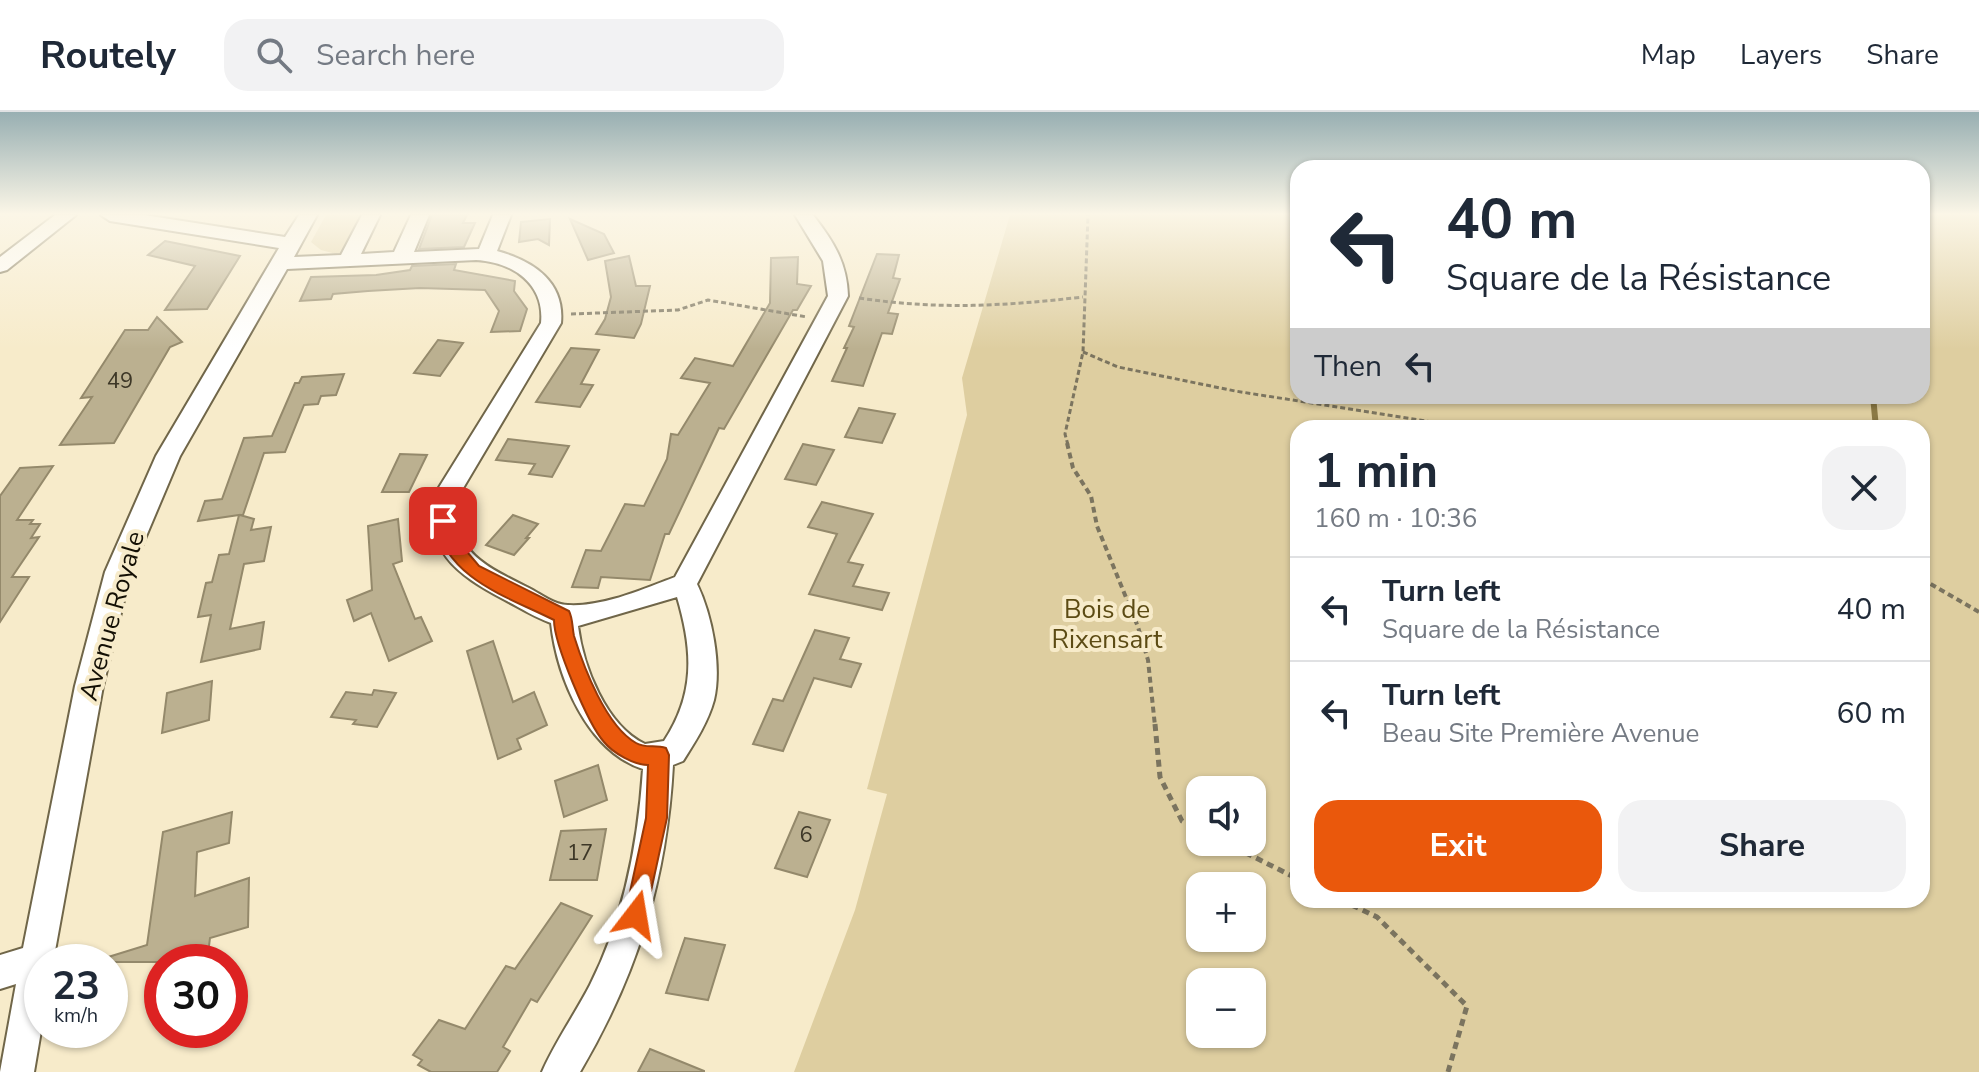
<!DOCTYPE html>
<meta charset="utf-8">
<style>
:root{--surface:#fff;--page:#f2f2f3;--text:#1f2937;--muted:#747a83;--line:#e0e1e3;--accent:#ea580c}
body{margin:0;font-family:"Nunito Sans",sans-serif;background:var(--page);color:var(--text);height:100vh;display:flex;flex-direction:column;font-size:30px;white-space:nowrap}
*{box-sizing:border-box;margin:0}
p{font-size:26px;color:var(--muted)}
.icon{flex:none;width:44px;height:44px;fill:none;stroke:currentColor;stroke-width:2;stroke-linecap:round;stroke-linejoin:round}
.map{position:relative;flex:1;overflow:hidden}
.drawer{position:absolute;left:1290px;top:308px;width:640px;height:488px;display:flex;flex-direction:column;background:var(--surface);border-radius:24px;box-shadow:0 2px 6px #0004}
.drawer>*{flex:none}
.hud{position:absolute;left:1290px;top:48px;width:640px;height:244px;border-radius:24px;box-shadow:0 2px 6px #0004;background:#fff;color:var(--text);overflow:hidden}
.tools{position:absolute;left:1186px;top:664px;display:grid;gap:16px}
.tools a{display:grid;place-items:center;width:80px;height:80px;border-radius:16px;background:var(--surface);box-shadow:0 2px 6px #0004;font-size:40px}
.speed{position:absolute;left:24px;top:832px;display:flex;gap:16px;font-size:40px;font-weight:700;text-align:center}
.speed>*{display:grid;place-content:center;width:104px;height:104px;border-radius:50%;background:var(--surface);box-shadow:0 2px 6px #0004;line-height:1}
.speed small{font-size:20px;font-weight:400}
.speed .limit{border:12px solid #d22;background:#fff;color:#111}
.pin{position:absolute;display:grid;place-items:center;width:68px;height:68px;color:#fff;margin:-34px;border-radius:16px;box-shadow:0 4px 12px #0006}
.me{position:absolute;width:88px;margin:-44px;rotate:14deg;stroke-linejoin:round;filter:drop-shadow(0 0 6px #0008)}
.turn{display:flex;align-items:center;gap:28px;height:168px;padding:0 24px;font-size:36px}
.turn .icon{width:104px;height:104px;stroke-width:2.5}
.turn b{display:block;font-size:56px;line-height:68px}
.then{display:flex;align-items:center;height:76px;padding:0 24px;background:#0003;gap:16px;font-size:30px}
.round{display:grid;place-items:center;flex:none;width:84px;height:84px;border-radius:24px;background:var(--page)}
.summary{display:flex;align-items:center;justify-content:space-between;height:136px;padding:0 24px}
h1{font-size:48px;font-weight:700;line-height:60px}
.button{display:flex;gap:16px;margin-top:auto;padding:16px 24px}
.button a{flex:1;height:92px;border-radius:24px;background:var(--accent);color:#fff;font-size:32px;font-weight:700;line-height:92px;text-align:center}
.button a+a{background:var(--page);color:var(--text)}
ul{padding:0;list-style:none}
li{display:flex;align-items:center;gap:24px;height:104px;padding:0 24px;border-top:2px solid var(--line)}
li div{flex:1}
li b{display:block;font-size:30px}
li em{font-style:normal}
header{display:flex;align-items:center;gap:48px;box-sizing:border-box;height:112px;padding:0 40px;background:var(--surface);border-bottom:2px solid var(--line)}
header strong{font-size:38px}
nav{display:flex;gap:44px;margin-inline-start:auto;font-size:28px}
.search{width:560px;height:72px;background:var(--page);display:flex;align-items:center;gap:20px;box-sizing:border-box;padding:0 28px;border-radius:24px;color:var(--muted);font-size:30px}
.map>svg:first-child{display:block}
</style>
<header>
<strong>Routely</strong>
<div class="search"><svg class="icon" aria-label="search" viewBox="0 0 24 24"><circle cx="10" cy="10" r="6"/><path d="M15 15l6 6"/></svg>Search here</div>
<nav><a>Map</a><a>Layers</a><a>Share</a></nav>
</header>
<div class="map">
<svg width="1979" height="960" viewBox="0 0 1979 960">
<rect width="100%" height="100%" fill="#f7ebca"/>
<g fill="#decea0" fill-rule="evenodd">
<polygon points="326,103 361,103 340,143 321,138 311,130"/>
<path d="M1010,103H1298V284H1922V103H1979V960H794L855,798L887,682L867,677L967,303L962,266ZM1298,316H1922V788H1298ZM1200,678H1252V730H1200ZM1200,774H1252V826H1200ZM1200,870H1252V922H1200Z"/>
</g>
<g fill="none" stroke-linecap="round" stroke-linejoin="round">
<polyline stroke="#8c7a45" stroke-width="6" points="1873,284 1876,316"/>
</g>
<g fill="#bbb090" stroke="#94896b" stroke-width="2">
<polygon points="432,103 467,103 463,111 475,111 464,135 419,137"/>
<polygon points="550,107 549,133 538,127 519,130 521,110"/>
<polygon points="570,107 604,122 614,141 588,148"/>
<polygon points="165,129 240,144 207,197 165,198 195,154 148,143"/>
<polygon points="877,142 899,143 893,166 900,167 888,201 898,202 892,222 882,221 863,274 832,269 847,236 844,236 854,215 849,214"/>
<polygon points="629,144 636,174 650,174 641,212 634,226 596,222 605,207 611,185 605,149"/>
<polygon points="798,145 797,172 811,174 797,198 793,198 724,317 719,316 669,422 665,422 650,468 601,465 598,476 572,475 586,438 601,439 625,392 644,394 667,347 671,322 678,323 710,271 681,266 695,246 733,254 770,191 771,146"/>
<polygon points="456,152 454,158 515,169 514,179 527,197 520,219 491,220 499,199 485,178 420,176 368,179 333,182 331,187 300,189 311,165 376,163 410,158 412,154"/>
<polygon points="157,205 182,230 170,235 114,331 60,333 92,285 81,286 125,218 148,218"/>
<polygon points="438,228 463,231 440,264 414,261"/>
<polygon points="571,236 599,238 581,272 593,273 580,295 536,290"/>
<polygon points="344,262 336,283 321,284 318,292 304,293 285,340 264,341 243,403 240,403 254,407 251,418 271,415 264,449 244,452 230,517 264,510 260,537 201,550 211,503 198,505 206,471 212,470 219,443 229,442 239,403 198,409 205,389 222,387 244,326 272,324 295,271 299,271 302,265"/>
<polygon points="859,296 895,302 882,331 845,325"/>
<polygon points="508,327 569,334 552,365 529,362 535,352 496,348"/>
<polygon points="803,332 834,338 816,373 785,367"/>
<polygon points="400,342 427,343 409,380 382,380"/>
<polygon points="53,354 17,408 33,408 30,412 40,412 31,426 39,425 12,465 29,465 0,510 0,384 20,356"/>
<polygon points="822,390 873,402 848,450 863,453 853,474 889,481 882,498 809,482 837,422 808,415"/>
<polygon points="513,403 538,412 526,426 529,426 514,443 486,433"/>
<polygon points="398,407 402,449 393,452 415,507 421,505 432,529 389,549 371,501 354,509 347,488 372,478 368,414"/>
<polygon points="815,518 849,526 840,547 861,552 851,575 814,566 783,639 753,632 773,587 783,589"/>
<polygon points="493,529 513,590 534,580 547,613 517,627 521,637 498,647 467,539"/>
<polygon points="212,569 209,608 162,621 167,581"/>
<polygon points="374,578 396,581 377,615 353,612 356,608 331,605 346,580 372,583"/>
<polygon points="598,653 607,688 564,705 555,669"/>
<polygon points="232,700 229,731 197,740 195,784 249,766 248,815 210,826 207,850 106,850 105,846 147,833 163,720"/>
<polygon points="799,700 830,708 807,765 775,756"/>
<polygon points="606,717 597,768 550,768 561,719"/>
<polygon points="561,791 592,804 537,890 531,887 503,935 510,939 497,960 431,960 418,953 422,948 413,943 439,908 465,917 506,854 515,857"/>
<polygon points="685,826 725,833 708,888 666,881"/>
<polygon points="650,937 704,959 704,960 638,960"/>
</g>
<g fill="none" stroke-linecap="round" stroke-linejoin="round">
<g stroke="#706649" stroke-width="4">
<g id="minor">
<polygon points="55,103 76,103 7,158 0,160 0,145"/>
<path d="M101,103H144L285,125L299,103H317L294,145L341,143L362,103H380L361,142L394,140L411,103H429L414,140L479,137L493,103H511L497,139C534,149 565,170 561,211L462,378C446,437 481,452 529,476C541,482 554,493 568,493C603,495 643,477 675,465L828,184L823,149L795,103H813C833,129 847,150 848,184L697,472C712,503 722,554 714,588C708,610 695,630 683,649L673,653C667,767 638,861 580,960H542C555,930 575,902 590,873C624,806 638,732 643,657C587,639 557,565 551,511C534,505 520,496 505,488C456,462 421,438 438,377L541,211C545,172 513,150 476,148L287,157L180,344L131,460L103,574L53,850H42V913L34,960H0L16,872L0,877V843L23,836L75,574L105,460L156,344L279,136L110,109ZM677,485C693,539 695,582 664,629L645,632C606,614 583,554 578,514Z"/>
</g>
</g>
<g stroke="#7b745f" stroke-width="3" stroke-dasharray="5 3" stroke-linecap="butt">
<path d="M859,186C941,198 1002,194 1083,185"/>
<polyline points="571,202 678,198 708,188 807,205"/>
<polyline points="1083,240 1118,255 1235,279 1470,316"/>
<polyline points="1068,333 1065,322 1083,240 1088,103"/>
</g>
<g stroke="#7b745f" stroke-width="4" stroke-dasharray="6 4" stroke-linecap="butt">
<polyline points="1067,331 1073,356 1091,384 1097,414 1138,515 1148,548 1155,614"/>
<polyline points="1922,467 1979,500"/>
</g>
<g stroke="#7b745f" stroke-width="5" stroke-dasharray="7 5" stroke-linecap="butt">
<polyline points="1155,612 1160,665 1182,709 1200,718"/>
<polyline points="1224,730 1298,767"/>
<polyline points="1341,788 1377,805 1467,894 1448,960"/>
</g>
<use href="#minor" fill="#fff" fill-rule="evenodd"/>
</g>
<linearGradient id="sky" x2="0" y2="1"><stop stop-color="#98afb2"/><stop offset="0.43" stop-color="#fbf6e7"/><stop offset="1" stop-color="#fbf6e7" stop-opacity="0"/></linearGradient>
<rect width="1979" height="237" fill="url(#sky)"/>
<path fill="#ea580c" stroke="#983908" stroke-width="2" d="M443,403L449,404L457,428L479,454L569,499C573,507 572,515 574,524C584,556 606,614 636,631C646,637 655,632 666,636L669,643L667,706L644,811L636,814L628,811L625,803L646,706L648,653C634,653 613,641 604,630C588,612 554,532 554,508C504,483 449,468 434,409Z"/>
<g text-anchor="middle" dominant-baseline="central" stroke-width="8" stroke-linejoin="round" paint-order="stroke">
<g font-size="22" fill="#3d3727">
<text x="120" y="269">49</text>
<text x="806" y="723">6</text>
<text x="580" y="741">17</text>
</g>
<g font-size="26" fill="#5c4b14" stroke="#f7ebca">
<text x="1107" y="497">Bois de<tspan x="1107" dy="30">Rixensart</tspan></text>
</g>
<g font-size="26" fill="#130f04" stroke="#f7ebca">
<text transform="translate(112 504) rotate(-74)">Avenue Royale</text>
</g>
</g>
</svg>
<div class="tools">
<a><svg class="icon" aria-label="sound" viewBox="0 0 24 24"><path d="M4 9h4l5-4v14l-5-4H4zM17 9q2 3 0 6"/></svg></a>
<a>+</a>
<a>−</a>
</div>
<div class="speed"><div>23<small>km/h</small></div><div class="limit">30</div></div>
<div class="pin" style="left:443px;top:409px;background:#d93025"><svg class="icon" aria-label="arrive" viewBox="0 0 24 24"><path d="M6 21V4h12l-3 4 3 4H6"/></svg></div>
<svg class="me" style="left:636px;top:803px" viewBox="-20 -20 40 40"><path d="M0-17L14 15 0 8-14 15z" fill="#ea580c" stroke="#fff" stroke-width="4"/></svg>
<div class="hud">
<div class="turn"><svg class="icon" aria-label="left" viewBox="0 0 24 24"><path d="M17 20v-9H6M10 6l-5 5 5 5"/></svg><div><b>40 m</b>Square de la Résistance</div></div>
<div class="then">Then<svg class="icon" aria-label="left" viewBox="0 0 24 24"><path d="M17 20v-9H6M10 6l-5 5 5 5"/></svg></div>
</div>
<section class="drawer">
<div class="summary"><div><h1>1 min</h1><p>160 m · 10:36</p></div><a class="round"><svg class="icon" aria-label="close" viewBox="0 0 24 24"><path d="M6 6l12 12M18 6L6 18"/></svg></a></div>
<ul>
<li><svg class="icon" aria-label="left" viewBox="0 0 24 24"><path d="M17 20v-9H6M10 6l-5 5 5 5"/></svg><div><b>Turn left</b><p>Square de la Résistance</p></div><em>40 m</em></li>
<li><svg class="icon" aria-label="left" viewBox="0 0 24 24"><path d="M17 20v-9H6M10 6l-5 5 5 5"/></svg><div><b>Turn left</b><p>Beau Site Première Avenue</p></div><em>60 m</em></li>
</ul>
<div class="button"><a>Exit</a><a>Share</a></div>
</section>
</div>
